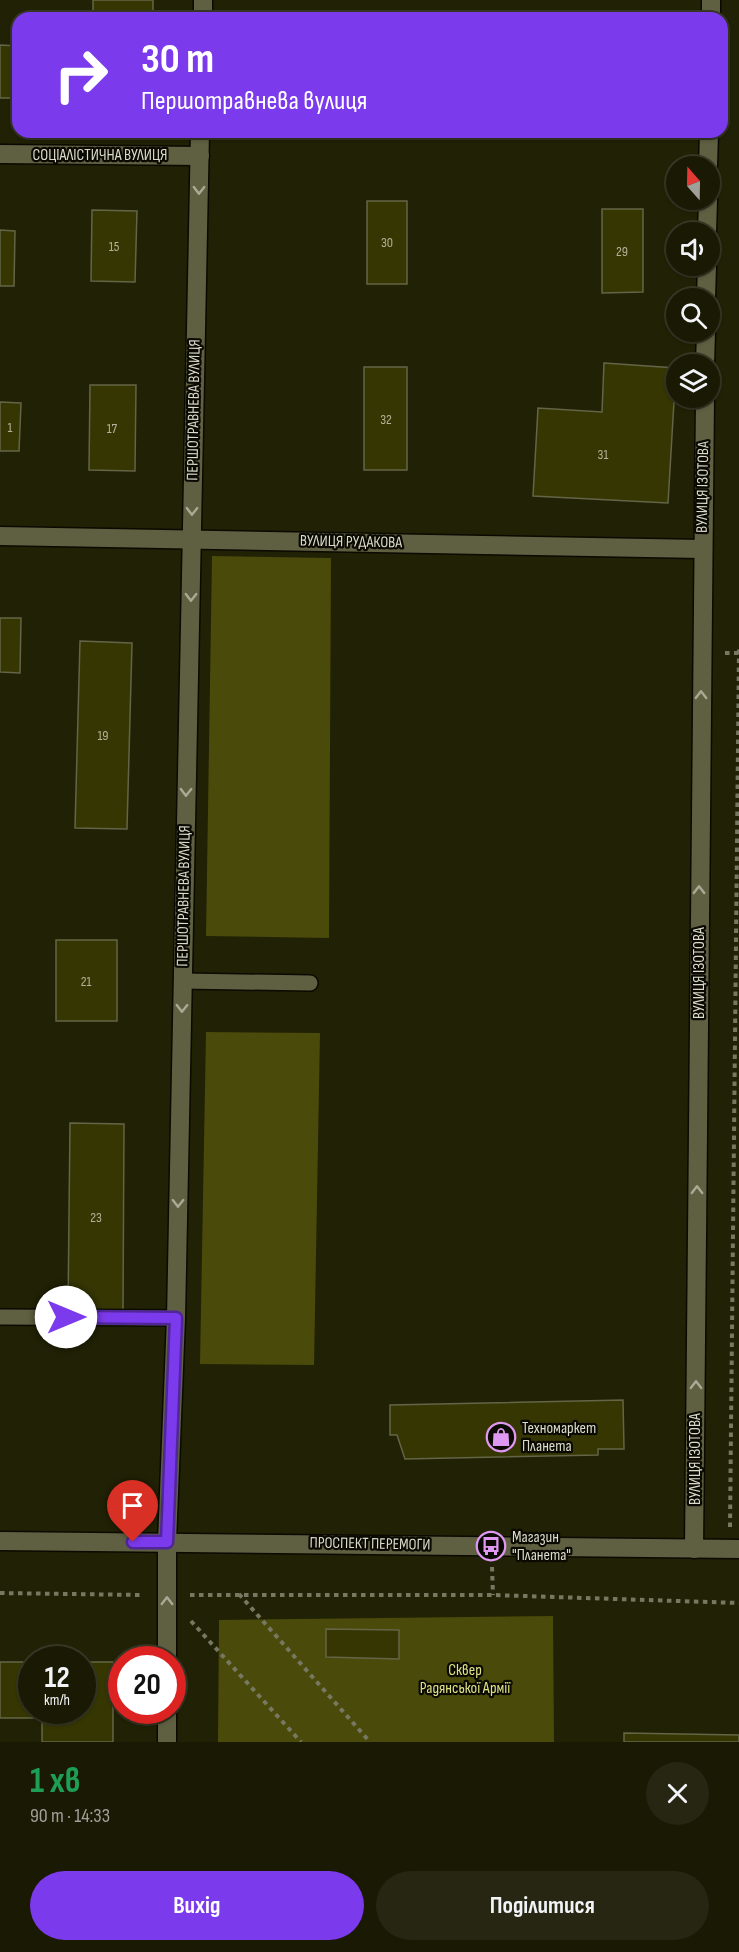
<!DOCTYPE html>
<html lang="uk">
<meta charset="utf-8">
<style>
:root{--surface:#191904;--page:#262613;--text:#f1f3f6;--muted:#9fa09a;--line:#373826;--accent:#7c3aed}
body{margin:0;font-family:"Sofia Sans Condensed",sans-serif;background:var(--page);color:var(--text);height:100vh;display:flex;flex-direction:column;font-size:22px;white-space:nowrap}
*{box-sizing:border-box;margin:0}
p{font-size:20px;color:var(--muted)}
.icon{flex:none;width:33px;height:33px;fill:none;stroke:currentColor;stroke-width:2;stroke-linecap:round;stroke-linejoin:round}
.map{position:relative;height:1742px;overflow:hidden}
.sheet{display:flex;flex-direction:column;background:var(--surface);flex:1}
.sheet>*{flex:none}
.banner{position:absolute;left:12px;top:12px;width:716px;height:126px;border-radius:18px;box-shadow:0 2px 4px #0004,0 0 0 2px var(--line);background:#7c3aed;color:#fff;overflow:hidden}
.needle{width:39px;rotate:340deg}
.tools{position:absolute;left:666px;top:156px;display:grid;gap:12px}
.tools a{display:grid;place-items:center;width:54px;height:54px;border-radius:50%;background:var(--surface);box-shadow:0 2px 4px #0004,0 0 0 2px var(--line);font-size:30px}
.speed{position:absolute;left:18px;top:1646px;display:flex;gap:12px;font-size:30px;font-weight:700;text-align:center}
.speed>*{display:grid;place-content:center;width:78px;height:78px;border-radius:50%;background:var(--surface);box-shadow:0 2px 4px #0004,0 0 0 2px var(--line);line-height:1}
.speed small{font-size:15px;font-weight:400}
.speed .limit{border:9px solid #d22;background:#fff;color:#111}
.pin{position:absolute;display:grid;place-items:center;width:51px;height:51px;color:#fff;margin:-62px -26px;border-radius:50% 50% 50% 0;rotate:-45deg;box-shadow:0 0 6px #0007}
.pin .icon{rotate:45deg}
.me{position:absolute;width:66px;margin:-33px;rotate:90deg;stroke-linejoin:round;filter:drop-shadow(0 0 4px #0008)}
.turn{display:flex;align-items:center;gap:21px;height:126px;padding:0 30px;font-size:27px}
.turn .icon{width:78px;height:78px;stroke-width:2.5}
.turn b{display:block;font-size:42px;line-height:51px}
.round{display:grid;place-items:center;flex:none;width:63px;height:63px;border-radius:32px;background:var(--page)}
.overview{display:flex;align-items:center;justify-content:space-between;height:102px;padding:0 30px}
h1{font-size:36px;font-weight:700;line-height:45px;color:#1e9e55}
.primary-button{display:flex;gap:12px;margin-top:auto;padding:12px 30px}
.primary-button a{flex:1;height:69px;border-radius:36px;background:var(--accent);color:#fff;font-size:24px;font-weight:700;line-height:69px;text-align:center}
.primary-button a+a{background:var(--page);color:var(--text)}
.map>svg:first-child{display:block}
</style>
<div class="map">
<svg width="739" height="1742" viewBox="0 0 739 1742">
<rect width="100%" height="100%" fill="#212105"/>
<g fill="#4a4a0a">
<polygon points="212,556 331,558 329,938 206,936"/>
<polygon points="206,1032 320,1033 314,1365 200,1364"/>
<polygon points="553,1616 554,1742 218,1742 219,1620"/>
</g>
<g fill="#363603" stroke="#646547" stroke-width="1.5">
<polygon points="93,0 153,0 153,13 93,17"/>
<polygon points="0,45 18,46 18,98 0,98"/>
<rect x="367" y="201" width="40" height="83"/>
<polygon points="602,209 643,209 643,292 602,293"/>
<polygon points="92,210 137,211 135,282 91,281"/>
<polygon points="0,230 15,231 14,286 0,286"/>
<polygon points="604,363 676,368 668,503 533,496 538,408 602,412"/>
<rect x="364" y="367" width="43" height="103"/>
<polygon points="90,385 136,385 135,471 89,470"/>
<polygon points="0,402 21,403 19,451 0,451"/>
<polygon points="0,618 21,618 20,673 0,672"/>
<polygon points="80,641 132,643 127,829 75,828"/>
<rect x="56" y="940" width="61" height="81"/>
<polygon points="70,1123 124,1124 123,1310 68,1310"/>
<polygon points="623,1400 624,1449 598,1449 598,1455 405,1459 397,1435 390,1435 390,1405"/>
<polygon points="326,1629 399,1630 399,1659 326,1657"/>
<polygon points="0,1662 32,1662 32,1710 82,1710 82,1662 113,1662 113,1742 42,1742 42,1718 0,1718"/>
<polygon points="624,1733 739,1735 739,1742 624,1742"/>
</g>
<g fill="none" stroke-linecap="round" stroke-linejoin="round">
<g stroke="#0b0a00" stroke-width="18">
<g id="lane">
<polyline points="183,981 310,983"/>
<polyline points="0,1317 176,1318"/>
</g>
</g>
<g stroke="#0b0a00" stroke-width="21">
<g id="street">
<polyline points="0,154 200,156"/>
<polyline points="0,536 702,549"/>
</g>
</g>
<g stroke="#0b0a00" stroke-width="21">
<g id="secondary">
<polyline points="203,18 203,0"/>
<polyline points="711,18 711,0"/>
<polyline points="708,166 709,132"/>
<polyline points="707,232 708,200"/>
<polyline points="706,298 707,266"/>
<polyline points="705,364 706,332"/>
<polyline points="0,1541 739,1549"/>
<polyline points="694,1549 705,398"/>
<polyline points="167,1659 167,1542 176,1318 200,132"/>
<polyline points="167,1742 167,1710"/>
</g>
</g>
<g stroke="#777861" stroke-width="4" stroke-dasharray="4.5 4.5" stroke-linecap="butt">
<polyline points="725,653 739,653"/>
<polyline points="730,1527 739,648"/>
<polyline points="492,1567 493,1595"/>
<polyline points="0,1593 143,1595"/>
<polyline points="239,1594 370,1742"/>
<polyline points="190,1595 493,1595 739,1603"/>
<polyline points="191,1621 301,1742"/>
</g>
<use href="#lane" stroke="#5f6042" stroke-width="15"/>
<use href="#street" stroke="#5f6042" stroke-width="18"/>
<use href="#secondary" stroke="#5f6042" stroke-width="18"/>
</g>
<defs><path id="oneway-chevron" d="M-2-3.5L2.5 0L-2 3.5" fill="none" stroke-width="1.6" stroke-linecap="round" stroke-linejoin="round" transform="scale(1.5)"/></defs>
<g stroke="#a9aa94">
<use href="#oneway-chevron" transform="translate(199 190) rotate(91)"/>
<use href="#oneway-chevron" transform="translate(192 511) rotate(91)"/>
<use href="#oneway-chevron" transform="translate(191 597) rotate(91)"/>
<use href="#oneway-chevron" transform="translate(701 695) rotate(-90)"/>
<use href="#oneway-chevron" transform="translate(186 792) rotate(91)"/>
<use href="#oneway-chevron" transform="translate(699 890) rotate(-90)"/>
<use href="#oneway-chevron" transform="translate(182 1008) rotate(91)"/>
<use href="#oneway-chevron" transform="translate(697 1190) rotate(-90)"/>
<use href="#oneway-chevron" transform="translate(178 1203) rotate(91)"/>
<use href="#oneway-chevron" transform="translate(696 1385) rotate(-90)"/>
<use href="#oneway-chevron" transform="translate(167 1601) rotate(-90)"/>
</g>
<g fill="none" stroke-linecap="round" stroke-linejoin="round">
<g stroke="#51269a" stroke-width="15">
<polyline id="route" points="66,1317 176,1318 167,1542 133,1542"/>
</g>
<use href="#route" stroke="#7c3aed" stroke-width="10"/>
</g>
<defs>
<g id="shop-ring" transform="scale(1.5)"><circle r="9.5" fill="#0a0a02" stroke="#df98f1" stroke-width="1.5"/><path d="M-5-2.5h2.3a2.7 3.5 0 0 1 5.4 0H5L5.5 6h-11ZM-1.5-2.5h3a1.5 2.3 0 0 0-3 0Z" fill="#df98f1"/></g>
<g id="bus-ring" transform="scale(1.5)"><circle r="9.5" fill="#0a0a02" stroke="#df98f1" stroke-width="1.5"/><path d="M-5-6H5V4H4V6H2V4H-2V6H-4V4H-5ZM-3.5-4V0h7V-4ZM-3.5 1.2v1.5H-2V1.2ZM2 1.2v1.5H3.5V1.2Z" fill="#df98f1"/></g>
</defs>
<g fill-rule="evenodd">
<use href="#shop-ring" x="501" y="1437"/>
<use href="#bus-ring" x="491" y="1546"/>
</g>
<g text-anchor="middle" dominant-baseline="central" stroke-width="4.5" stroke-linejoin="round" paint-order="stroke">
<g font-size="14" fill="#b2b299">
<text x="387" y="242">30</text>
<text x="114" y="246">15</text>
<text x="622" y="251">29</text>
<text x="386" y="419">32</text>
<text x="10" y="427">1</text>
<text x="112" y="428">17</text>
<text x="603" y="454">31</text>
<text x="103" y="735">19</text>
<text x="86" y="981">21</text>
<text x="96" y="1217">23</text>
</g>
<g font-size="16" fill="#dbdccb" stroke="#0a0a02">
<text x="100" y="155">СОЦІАЛІСТИЧНА ВУЛИЦЯ</text>
<text transform="translate(194 410) rotate(-89)">ПЕРШОТРАВНЕВА ВУЛИЦЯ</text>
<text transform="translate(703 487) rotate(-89)">ВУЛИЦЯ ІЗОТОВА</text>
<text transform="translate(351 542) rotate(1)">ВУЛИЦЯ РУДАКОВА</text>
<text transform="translate(184 896) rotate(-89)">ПЕРШОТРАВНЕВА ВУЛИЦЯ</text>
<text transform="translate(699 973) rotate(-90)">ВУЛИЦЯ ІЗОТОВА</text>
<text transform="translate(695 1459) rotate(-90)">ВУЛИЦЯ ІЗОТОВА</text>
<text transform="translate(370 1544) rotate(1)">ПРОСПЕКТ ПЕРЕМОГИ</text>
</g>
<g font-size="16" fill="#dbdccb" stroke="#0a0a02" text-anchor="start">
<text x="522" y="1428">Техномаркет<tspan x="522" dy="18">Планета</tspan></text>
<text x="512" y="1537">Магазин<tspan x="512" dy="18">"Планета"</tspan></text>
</g>
<g font-size="16" fill="#dfe185" stroke="#0a0a02">
<text x="465" y="1670">Сквер<tspan x="465" dy="18">Радянської Армії</tspan></text>
</g>
</g>
</svg>
<div class="tools">
<a><svg class="needle" viewBox="-14 -14 28 28"><path d="M0-13l5 13h-10z" fill="#e53935"/><path d="M0 13l5-13h-10z" fill="#9fa09a"/></svg></a>
<a><svg class="icon" aria-label="sound" viewBox="0 0 24 24"><path d="M4 9h4l5-4v14l-5-4H4zM17 9q2 3 0 6"/></svg></a>
<a><svg class="icon" aria-label="search" viewBox="0 0 24 24"><circle cx="10" cy="10" r="6"/><path d="M15 15l6 6"/></svg></a>
<a><svg class="icon" aria-label="layers" viewBox="0 0 24 24"><path d="M12 4l9 5-9 5-9-5zM3 14l9 5 9-5"/></svg></a>
</div>
<div class="speed"><div>12<small>km/h</small></div><div class="limit">20</div></div>
<div class="pin" style="left:133px;top:1542px;background:#d93025"><svg class="icon" aria-label="arrive" viewBox="0 0 24 24"><path d="M6 21V4h12l-3 4 3 4H6"/></svg></div>
<svg class="me" style="left:66px;top:1317px" viewBox="-20 -20 40 40"><circle r="19" fill="#fff"/><path d="M0-13L10 11 0 6-10 11z" fill="#7c3aed"/></svg>
<div class="banner">
<div class="turn"><svg class="icon" aria-label="right" viewBox="0 0 24 24"><path d="M7 20v-9h11M14 6l5 5-5 5"/></svg><div><b>30 m</b>Першотравнева вулиця</div></div>
</div>
</div>
<section class="sheet">
<div class="overview"><div><h1>1 хв</h1><p>90 m · 14:33</p></div><a class="round"><svg class="icon" aria-label="close" viewBox="0 0 24 24"><path d="M6 6l12 12M18 6L6 18"/></svg></a></div>
<div class="primary-button"><a>Вихід</a><a>Поділитися</a></div>
</section>
